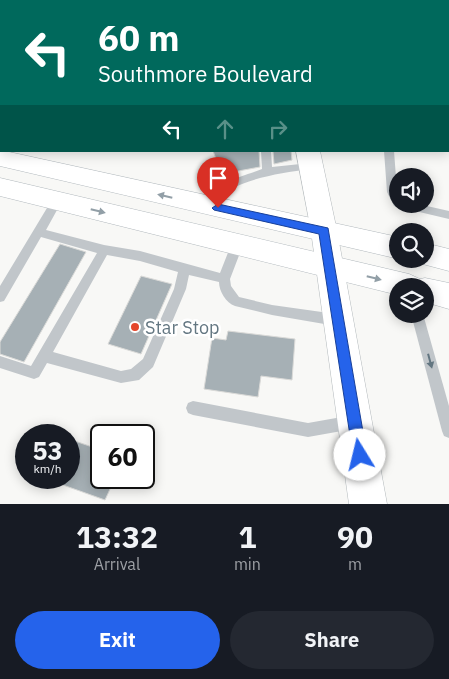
<!DOCTYPE html>
<style>
:root{--surface:#171b24;--page:#242831;--text:#f1f3f6;--muted:#9ea1a6;--accent:#2563eb}
body{margin:0;font-family:"IBM Plex Sans",sans-serif;background:var(--page);color:var(--text);height:100vh;display:flex;flex-direction:column;font-size:19px;white-space:nowrap}
*{box-sizing:border-box;margin:0}
p{font-size:16px;color:var(--muted)}
.icon{flex:none;width:28px;height:28px;fill:none;stroke:currentColor;stroke-width:2;stroke-linecap:round;stroke-linejoin:round}
.map{position:relative;height:504px;overflow:hidden}
.panel{display:flex;flex-direction:column;background:var(--surface);flex:1}
.panel>*{flex:none}
.guide{position:absolute;left:0px;top:0px;width:450px;height:152px;box-shadow:0 2px 12px #0003;background:#00695c;color:#fff;overflow:hidden}
.controls{position:absolute;left:389px;top:168px;display:grid;gap:10px}
.controls a{display:grid;place-items:center;width:45px;height:45px;border-radius:50%;background:var(--surface);box-shadow:0 2px 12px #0003;font-size:25px}
.speed{position:absolute;left:15px;top:424px;display:flex;gap:10px;font-size:25px;font-weight:700;text-align:center}
.speed>*{display:grid;place-content:center;width:65px;height:65px;border-radius:50%;background:var(--surface);box-shadow:0 2px 12px #0003;line-height:1}
.speed small{font-size:12px;font-weight:400}
.speed .limit{border:2px solid #111;border-radius:8px;background:#fff;color:#111}
.pin{position:absolute;display:grid;place-items:center;width:42px;height:42px;color:#fff;margin:-51px -21px;border-radius:50% 50% 50% 0;rotate:-45deg;box-shadow:0 0 5px #0007}
.pin .icon{rotate:45deg}
.me{position:absolute;width:55px;margin:-28px;rotate:351deg;stroke-linejoin:round;filter:drop-shadow(0 0 4px #0008)}
.turn{display:flex;align-items:center;gap:18px;height:105px;padding:0 15px;font-size:22px}
.turn .icon{width:65px;height:65px;stroke-width:2.5}
.turn b{display:block;font-size:35px;line-height:42px}
.lanes{display:flex;align-items:center;height:48px;padding:0 15px;background:#0003;justify-content:center;gap:25px;direction:ltr}
.lanes .off{opacity:.35}
.eta{display:flex;justify-content:space-evenly;align-items:center;height:85px;text-align:center}
.eta b{font-size:30px;font-weight:800;line-height:35px}
.button{display:flex;gap:10px;margin-top:auto;padding:10px 15px}
.button a{flex:1;height:58px;border-radius:30px;background:var(--accent);color:#fff;font-size:20px;font-weight:800;line-height:58px;text-align:center}
.button a+a{background:var(--page);color:var(--text)}
.map>svg:first-child{display:block}
</style>
<div class="map">
<svg width="449" height="504" viewBox="0 0 449 504">
<rect width="100%" height="100%" fill="#f8f8f6"/>
<g fill="#a6b0b5" stroke="#dadad8">
<polygon points="213,151 259,151 260,167 222,174"/>
<polygon points="273,151 291,151 292,160 274,164"/>
<polygon points="60,244 86,252 24,362 0,354 0,342"/>
<polygon points="141,276 172,284 141,354 108,344"/>
<polygon points="228,331 295,339 292,380 261,376 258,397 204,389 212,338 226,340"/>
<polygon points="69,439 101,450 101,478 115,478 105,500 49,480 49,478 69,478"/>
</g>
<g fill="none" stroke-linecap="round" stroke-linejoin="round">
<g stroke="#b1b8bd" stroke-width="1">
<g id="secondary">
<polygon points="0,150 398,237 399,259 0,166"/>
<polygon points="0,178 409,274 420,279 425,278 449,283 449,309 425,302 425,286 398,286 398,295 0,196"/>
<polygon points="425,243 449,249 449,271 415,262 414,259 425,259"/>
</g>
</g>
<g stroke="#b3b9bc" stroke-width="1">
<g id="primary">
<polygon points="270,0 288,0 288,1 271,1"/>
<polygon points="296,151 320,151 337,231 387,504 349,504 311,231"/>
</g>
</g>
<g fill="#c1c6ca" fill-rule="evenodd">
<path d="M261,151H271L272,167L310,163L315,166L310,169C274,174 232,180 206,207H198L197,204C210,183 240,178 262,169Z"/>
<polygon points="384,151 394,151 398,204 418,204 449,211 449,219 394,206 387,192"/>
<path d="M57,197L62,201L46,230L104,245L140,251L220,273L231,245L233,242H241L243,245L230,279L231,286L239,297L272,305L336,314L340,316L342,320L340,324L336,326L272,315L235,306C226,303 219,291 219,282L189,275L186,289L153,367L139,380L121,383L47,363L39,377L34,379L0,368V356L31,366L97,253L41,237L4,301L0,302V286L53,198ZM107,255L140,261L178,272L174,289L143,359L131,369L121,371L53,352Z"/>
<polygon points="411,314 423,314 449,406 449,438 444,436 442,431"/>
<polygon points="193,401 308,423 353,415 358,417 360,422 358,427 353,429 308,437 193,415 188,413 186,408 188,403"/>
</g>
<polygon fill="#c1c6ca" fill-rule="evenodd" points="81,0 101,0 102,1 82,1"/>
<use href="#secondary" fill="#fff" fill-rule="evenodd"/>
<use href="#primary" fill="#fff" fill-rule="evenodd"/>
</g>
<defs><path id="oneway-solid" d="M-6-.8H1V-3.2L6.5 0L1 3.2V.8H-6Z" transform="scale(1.25)"/></defs>
<g fill="#929fa7">
<use href="#oneway-solid" transform="translate(165 196) rotate(-167)"/>
<use href="#oneway-solid" transform="translate(98 211) rotate(14)"/>
<use href="#oneway-solid" transform="translate(374 278) rotate(14)"/>
</g>
<use fill="#637681" href="#oneway-solid" transform="translate(430 361) rotate(75)"/>
<polygon fill="#2563eb" stroke="#184099" points="218,204 328,228 367,455 365,460 360,462 355,460 353,455 319,234 214,210 212,208"/>
<circle fill="#e4452a" stroke="#fff" stroke-width="2" cx="135" cy="327" r="5"/>
<g text-anchor="middle" dominant-baseline="central" stroke-width="5" stroke-linejoin="round" paint-order="stroke">
<g font-size="18" fill="#637681" stroke="#fff" text-anchor="start">
<text x="145" y="327">Star Stop</text>
</g>
</g>
</svg>
<div class="controls">
<a><svg class="icon" aria-label="sound" viewBox="0 0 24 24"><path d="M4 9h4l5-4v14l-5-4H4zM17 9q2 3 0 6"/></svg></a>
<a><svg class="icon" aria-label="search" viewBox="0 0 24 24"><circle cx="10" cy="10" r="6"/><path d="M15 15l6 6"/></svg></a>
<a><svg class="icon" aria-label="layers" viewBox="0 0 24 24"><path d="M12 4l9 5-9 5-9-5zM3 14l9 5 9-5"/></svg></a>
</div>
<div class="speed"><div>53<small>km/h</small></div><div class="limit">60</div></div>
<div class="pin" style="left:218px;top:208px;background:#d93025"><svg class="icon" aria-label="arrive" viewBox="0 0 24 24"><path d="M6 21V4h12l-3 4 3 4H6"/></svg></div>
<svg class="me" style="left:360px;top:455px" viewBox="-20 -20 40 40"><circle r="19" fill="#fff"/><path d="M0-13L10 11 0 6-10 11z" fill="#2563eb"/></svg>
<div class="guide">
<div class="turn"><svg class="icon" aria-label="left" viewBox="0 0 24 24"><path d="M17 20v-9H6M10 6l-5 5 5 5"/></svg><div><b>60 m</b>Southmore Boulevard</div></div>
<div class="lanes"><svg class="icon" aria-label="left" viewBox="0 0 24 24"><path d="M17 20v-9H6M10 6l-5 5 5 5"/></svg><svg class="icon off" aria-label="ahead" viewBox="0 0 24 24"><path d="M12 20V5M6 11l6-6 6 6"/></svg><svg class="icon off" aria-label="right" viewBox="0 0 24 24"><path d="M7 20v-9h11M14 6l5 5-5 5"/></svg></div>
</div>
</div>
<section class="panel">
<div class="eta">
<div><b>13:32</b><p>Arrival</p></div>
<div><b>1</b><p>min</p></div>
<div><b>90</b><p>m</p></div>
</div>
<div class="button"><a>Exit</a><a>Share</a></div>
</section>
